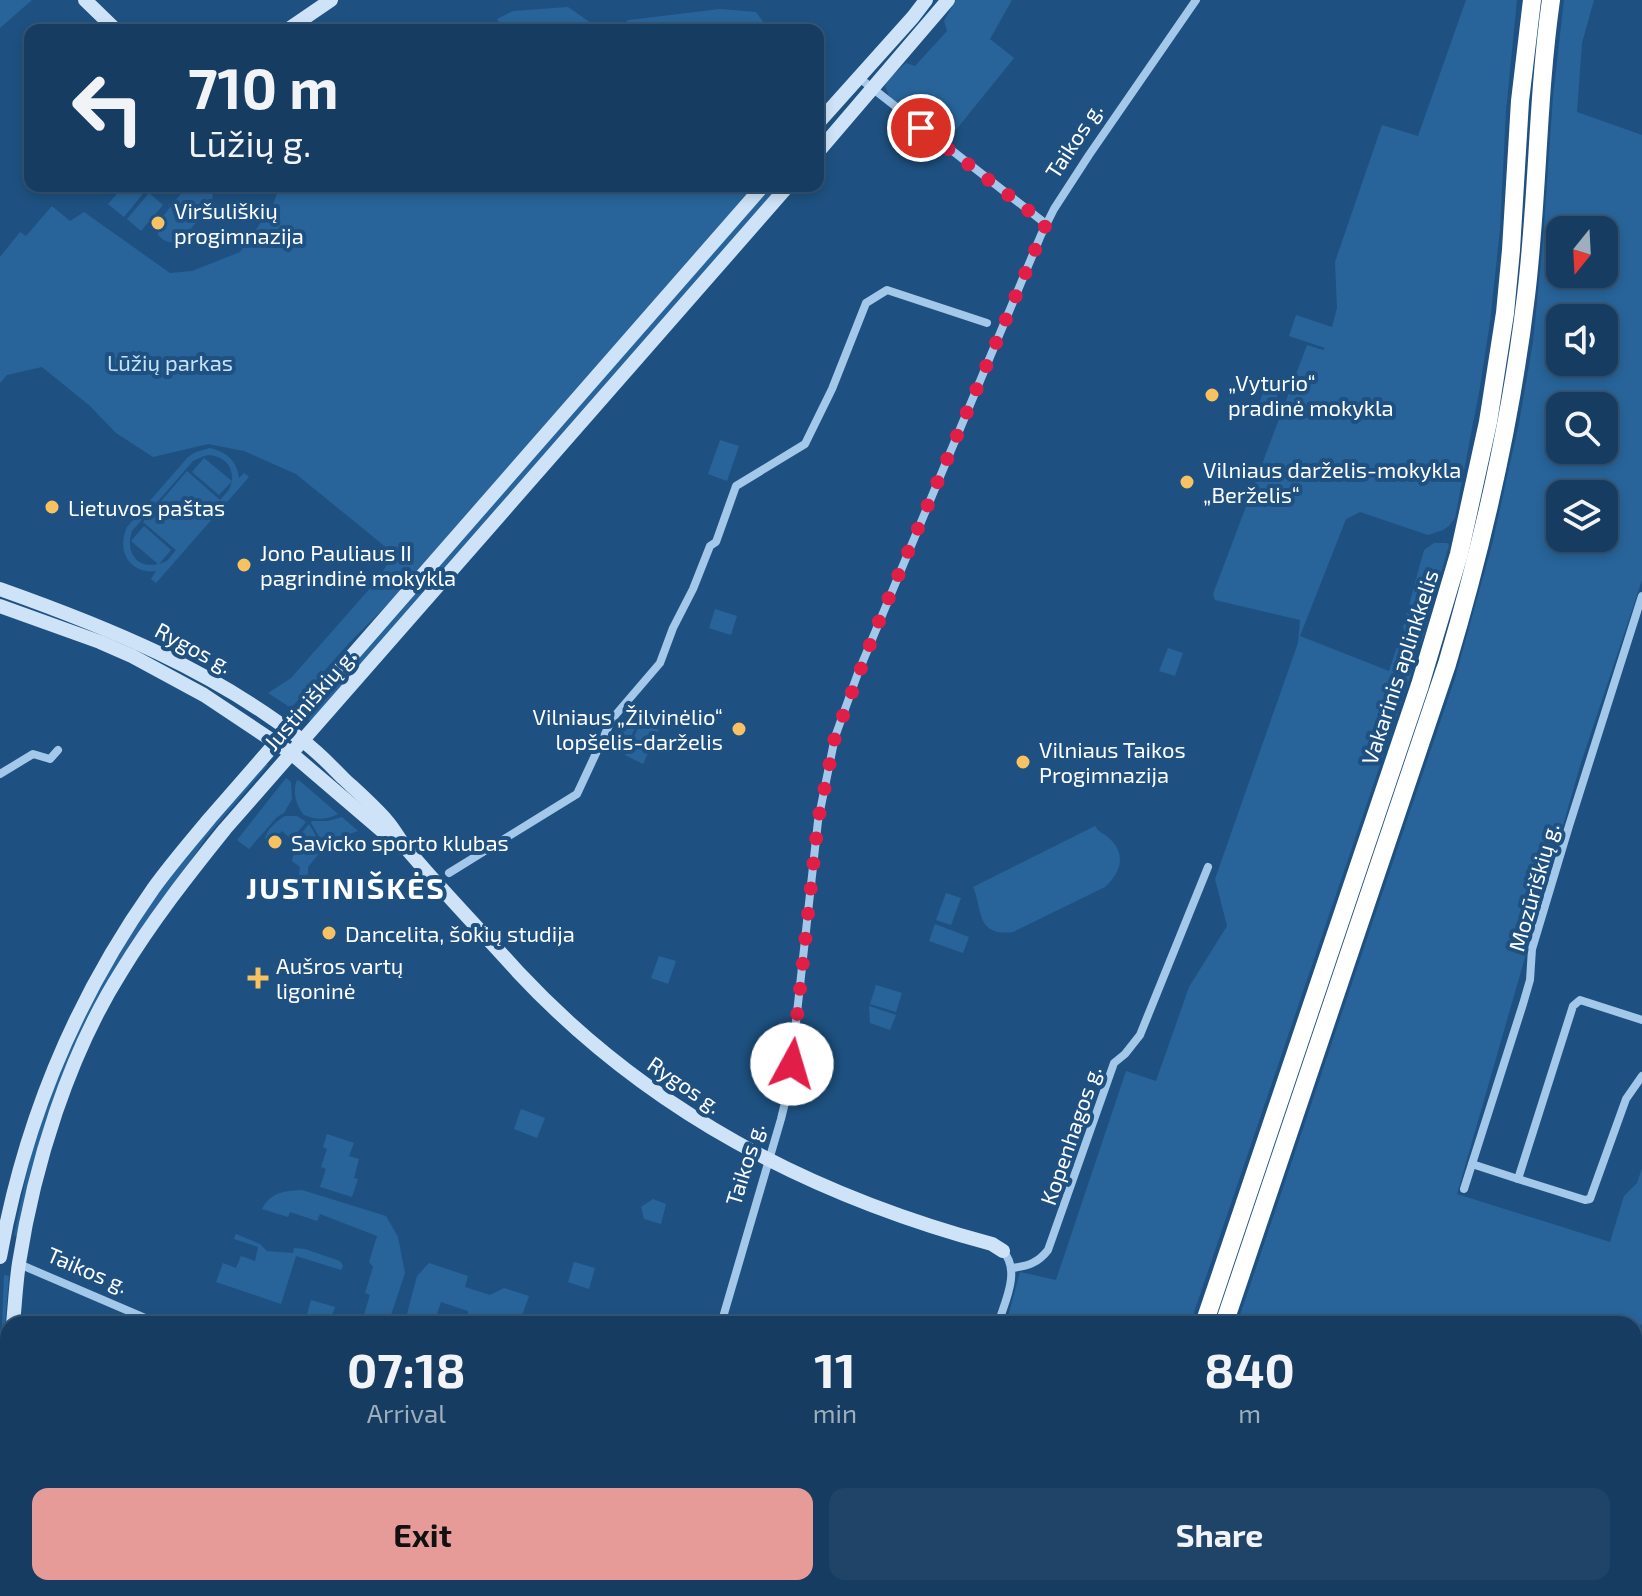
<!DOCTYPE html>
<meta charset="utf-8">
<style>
:root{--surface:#163d61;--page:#1f4467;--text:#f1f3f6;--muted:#9eaebd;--line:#355676;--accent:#e69b98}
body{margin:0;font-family:"Exo 2",sans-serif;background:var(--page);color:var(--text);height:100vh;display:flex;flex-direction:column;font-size:30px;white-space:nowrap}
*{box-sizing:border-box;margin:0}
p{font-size:26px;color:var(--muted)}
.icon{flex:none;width:44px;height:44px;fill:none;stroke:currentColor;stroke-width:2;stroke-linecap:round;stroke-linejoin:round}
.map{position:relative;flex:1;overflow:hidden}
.side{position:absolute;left:0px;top:1316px;width:1642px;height:280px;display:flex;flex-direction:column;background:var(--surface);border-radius:24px 24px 0 0;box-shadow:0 4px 12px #0003,0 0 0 2px var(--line)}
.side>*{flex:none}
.hud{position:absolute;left:24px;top:24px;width:800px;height:168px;border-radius:16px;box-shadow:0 4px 12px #0003,0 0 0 2px var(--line);background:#163d61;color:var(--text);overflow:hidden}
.needle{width:52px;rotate:198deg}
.controls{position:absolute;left:1546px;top:216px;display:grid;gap:16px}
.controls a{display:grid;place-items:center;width:72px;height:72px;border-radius:16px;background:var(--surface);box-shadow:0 4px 12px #0003,0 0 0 2px var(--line);font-size:40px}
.pin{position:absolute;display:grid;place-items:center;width:68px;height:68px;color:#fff;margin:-34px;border:4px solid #fff;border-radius:50%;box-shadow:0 2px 8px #0007}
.me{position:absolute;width:88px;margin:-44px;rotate:6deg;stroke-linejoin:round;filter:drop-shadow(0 0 6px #0008)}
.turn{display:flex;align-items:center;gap:28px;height:168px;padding:0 32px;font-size:36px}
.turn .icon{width:104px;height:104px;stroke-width:2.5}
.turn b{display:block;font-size:56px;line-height:68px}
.eta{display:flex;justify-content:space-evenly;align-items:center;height:136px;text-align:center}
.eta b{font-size:48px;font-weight:700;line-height:56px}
.primary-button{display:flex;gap:16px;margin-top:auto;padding:16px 32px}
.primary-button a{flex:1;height:92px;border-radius:16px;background:var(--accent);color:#111;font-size:32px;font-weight:700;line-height:92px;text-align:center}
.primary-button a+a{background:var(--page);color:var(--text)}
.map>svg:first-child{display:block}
</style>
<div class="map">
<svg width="1642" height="1596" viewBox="0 0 1642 1596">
<rect width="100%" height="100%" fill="#1e5181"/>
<g fill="#28649a" fill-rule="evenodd">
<polygon points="0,0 32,0 0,28"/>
<polygon points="956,0 1012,0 990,39 1014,58 947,141 889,96 885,86 888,79 906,63 915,66 947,31 944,21"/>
<polygon points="1466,0 1517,0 1506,111 1500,229 1490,322 1480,387 1455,518 1449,526 1443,530 1428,535 1360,512 1346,519 1300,636 1389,671 1397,647 1411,660 1412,671 1190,1324 1006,1324 1020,1272 1056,1280 1126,1071 1156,1081 1189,987 1227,926 1215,879 1298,643 1300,620 1215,600 1213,594 1307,345 1323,350 1325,348 1289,336 1296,315 1332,327 1337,308 1335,262 1382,125 1418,136"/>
<path d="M1564,0H1594L1582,43L1577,112L1642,135V580L1580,766L1457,1194L1610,1242L1624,1196L1637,1183L1642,1168V1324L1639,1327L1641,1341L1634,1342V1324H1237L1455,678L1492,545L1519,423L1533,342L1543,241L1553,96ZM1604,230V274H1560V230ZM1604,318V362H1560V318ZM1604,406V450H1560V406ZM1604,494V538H1560V494Z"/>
<polygon points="568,7 594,25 595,30 503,30 497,19 513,11"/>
<polygon points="720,9 756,12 769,30 610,30 629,20"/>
<polygon points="124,186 142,186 146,190 124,217 108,204"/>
<path d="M187,186H210L213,193L212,200C206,210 186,238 176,241C168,244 163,240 158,235L157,224Z"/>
<polygon points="280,186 757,186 405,587 350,642 291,708 268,693 291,678 380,577 393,553 296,474 244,451 208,444 153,457 116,433 90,406 42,367 7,375 0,383 0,257 20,232 26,236 52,206 70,221 84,212 170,273 192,271 240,252 272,207"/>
<polygon points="770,186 782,186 311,722 308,719 455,545"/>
<polygon points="149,193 163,205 141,231 127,219"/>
<polygon points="1268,376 1282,381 1273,409 1259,405"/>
<polygon points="720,440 739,446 727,481 708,474"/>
<path d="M210,448C227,452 237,461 239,478L244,473L249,477L156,583L151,579L156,571C130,574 116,551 127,527L188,457L196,452ZM210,455C225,457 233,466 232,481L204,458L192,472L219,495L232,481L229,490L220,500L187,471L143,522L176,550L167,561L159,564L171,550L144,526L131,541L158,564C136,569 125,551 132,531L193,461L204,456Z"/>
<polygon points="1434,543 1447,543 1449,545 1421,644 1418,645 1408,640 1403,627 1424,550"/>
<polygon points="715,609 737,616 731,635 709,628"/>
<polygon points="1168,648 1183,653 1175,676 1159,671"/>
<polygon points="628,717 638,721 623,754 608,747 618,725"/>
<polygon points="641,722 659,730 643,764 625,755"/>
<polygon points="265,762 268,765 205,839 102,995 18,1237 14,1235 38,1119 83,1012 150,903 195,843"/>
<polygon points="286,778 291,782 292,799 284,813 277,817 249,849 237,840"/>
<path d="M297,780L300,781L338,814C328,820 315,820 304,815C296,806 292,791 297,780Z"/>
<path d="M285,816H297L306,822L295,835L297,838L293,841L282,831L277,836L275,835L269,841L265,838C267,830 276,821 285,816Z"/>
<polygon points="342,817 358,831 335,839 326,848 311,823 312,821 328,821"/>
<path d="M309,824L320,843L321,851L308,867V874L303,877L299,874L300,867L292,861C293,850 305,848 299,836Z"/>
<path d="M1095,826C1099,833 1104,833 1110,839C1127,855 1120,874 1105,887L1013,932C975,937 983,909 973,887Z"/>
<polygon points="946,893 961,898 951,925 936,920"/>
<polygon points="935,924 969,937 963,953 929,941"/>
<polygon points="659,956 676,961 668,984 651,978"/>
<polygon points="876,985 902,993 896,1012 870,1004"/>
<polygon points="869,1006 896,1015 890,1030 870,1023"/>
<polygon points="521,1109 545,1118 537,1138 514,1129"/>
<polygon points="327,1134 354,1143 349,1156 359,1159 354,1178 358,1179 352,1197 320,1187 326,1169 321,1167 327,1149 323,1147"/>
<path d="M302,1190L386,1216L398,1237L405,1273L388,1324H361L370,1295L365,1293L373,1267L369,1262L377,1236L320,1214L317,1221L290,1212L288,1217L262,1209C271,1192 284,1191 302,1190Z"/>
<polygon points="653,1199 666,1204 661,1224 644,1219 641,1207"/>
<polygon points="236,1234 260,1244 267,1251 293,1253 294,1248 305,1249 340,1261 343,1266 341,1270 296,1256 281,1304 216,1282 223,1263 236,1268 241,1256 255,1261 258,1247 234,1239"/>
<polygon points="574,1262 595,1268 589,1289 568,1282"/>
<polygon points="429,1263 468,1276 465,1287 490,1295 504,1288 529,1296 519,1324 484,1324 467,1319 468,1311 441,1302 434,1323 407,1314 417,1276"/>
<path d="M4,1275L9,1276L4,1338L8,1397V1516C0,1436 0,1356 4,1275Z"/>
<polygon points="311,1300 335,1307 329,1324 304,1324"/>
<polygon points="1637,1555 1642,1555 1642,1596 1598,1596 1604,1588 1634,1588 1634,1557"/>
<polygon points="944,1588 1069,1588 1078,1596 948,1596"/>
<polygon points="1156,1588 1285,1588 1298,1596 1153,1596"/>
</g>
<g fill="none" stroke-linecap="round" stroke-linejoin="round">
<g stroke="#a3c8e9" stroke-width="8">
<polyline points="858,77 1046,224"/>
<polyline points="0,774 33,754 50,759 58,750"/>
<polyline points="449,873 577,794 612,719 660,663 673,628 693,589 710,546 716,542 736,486 805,444 832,389 866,303 887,290 987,323"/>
<polyline points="1642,1020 1580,1000 1573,1006 1518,1179 1585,1200 1590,1199 1626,1099 1642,1076"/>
<polyline points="1472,1164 1518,1179"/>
<polyline points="1464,1189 1523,1004 1530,980 1532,949 1569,826 1642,596"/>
<polyline points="19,1264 159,1324"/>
<path d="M1012,1268C1028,1266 1038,1263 1048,1250L1114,1063L1125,1054L1140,1035L1208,867"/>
<polyline points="721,1324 781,1119 789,1086 818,821 835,737 858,673 1041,235 1054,209 1089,155 1196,0"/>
<path d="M998,1324C1005,1301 1021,1271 1003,1251"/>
<polyline points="926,1588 928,1596"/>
<polyline points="1304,1588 1319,1596"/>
</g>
<g stroke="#cee3f7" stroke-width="14">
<polyline points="85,0 116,30"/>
<polyline points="287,30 331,0"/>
<polyline points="818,123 913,17 926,0"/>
<polyline points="818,152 948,0"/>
<path d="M0,589C107,627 213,670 303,741C318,752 330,765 343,778C358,792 374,806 387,821C396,831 402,845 412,855C446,895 483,933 518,972C648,1111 810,1195 992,1244L1003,1251"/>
<polyline points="0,606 100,642 132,656 204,695 291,753 402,848"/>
<path d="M0,1257C24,1122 74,1001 153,889C171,864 191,841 210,818L763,186"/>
<path d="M13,1324C15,1304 16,1283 19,1263C34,1166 68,1056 121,972C152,921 188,875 225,829L788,186"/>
<polyline points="0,1488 8,1563"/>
<polyline points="12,1595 32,1593"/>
</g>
<g stroke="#fff" stroke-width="18">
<polyline points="1204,1324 1420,685 1459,554 1488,422 1505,313 1511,250 1520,101 1532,0"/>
<path d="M1224,1324L1447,664C1483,543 1511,422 1526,296C1538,198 1537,98 1551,0"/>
<polyline points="1125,1596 1127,1588"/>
<polyline points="1145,1596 1147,1588"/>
</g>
</g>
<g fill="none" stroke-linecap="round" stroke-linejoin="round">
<polyline stroke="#e11d48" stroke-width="14" stroke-dasharray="0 25.2" points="792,1064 818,821 835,737 877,626 1046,224 921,128"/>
</g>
<g fill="#f8c162" stroke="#1e5181" stroke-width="3">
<circle cx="158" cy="223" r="8"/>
<circle cx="1212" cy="395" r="8"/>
<circle cx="1187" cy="482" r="8"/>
<circle cx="52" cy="507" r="8"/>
<circle cx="244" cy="565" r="8"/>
<circle cx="739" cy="729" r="8"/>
<circle cx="1023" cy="762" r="8"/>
<circle cx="275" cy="842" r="8"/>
<circle cx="329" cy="933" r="8"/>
<path d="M254 966h8v8h8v8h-8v8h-8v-8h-8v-8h8z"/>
</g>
<g text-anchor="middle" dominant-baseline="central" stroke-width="8" stroke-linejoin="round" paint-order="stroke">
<g font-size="22" fill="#fff" stroke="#1e5181">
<text transform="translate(1073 140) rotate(-57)">Taikos g.</text>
<text transform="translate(194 647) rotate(28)">Rygos g.</text>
<text transform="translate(1399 667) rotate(-72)">Vakarinis aplinkkelis</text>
<text transform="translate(309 699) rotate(-49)">Justiniškių g.</text>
<text transform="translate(1533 887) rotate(-74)">Mozūriškių g.</text>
<text transform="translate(685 1084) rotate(34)">Rygos g.</text>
<text transform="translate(1070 1135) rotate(-71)">Kopenhagos g.</text>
<text transform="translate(744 1164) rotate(-73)">Taikos g.</text>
<text transform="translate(88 1269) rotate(23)">Taikos g.</text>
</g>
<g font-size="22" fill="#fff" stroke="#1e5181" text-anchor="start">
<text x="174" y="210">Viršuliškių<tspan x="174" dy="25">progimnazija</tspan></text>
<text x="1228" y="382">„Vyturio“<tspan x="1228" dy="25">pradinė mokykla</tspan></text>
<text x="1203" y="469">Vilniaus darželis-mokykla<tspan x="1203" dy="25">„Berželis“</tspan></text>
<text x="68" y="507">Lietuvos paštas</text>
<text x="260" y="552">Jono Pauliaus II<tspan x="260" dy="25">pagrindinė mokykla</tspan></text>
<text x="723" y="716" text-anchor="end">Vilniaus „Žilvinėlio“<tspan x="723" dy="25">lopšelis-darželis</tspan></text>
<text x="1039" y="749">Vilniaus Taikos<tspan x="1039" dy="25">Progimnazija</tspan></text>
<text x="291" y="842">Savicko sporto klubas</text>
<text x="345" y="933">Dancelita, šokių studija</text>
<text x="276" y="965">Aušros vartų<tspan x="276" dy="25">ligoninė</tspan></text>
</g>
<g font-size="22" fill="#c7e1f7" stroke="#1e5181">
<text x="170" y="362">Lūžių parkas</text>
</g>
<g font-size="30" font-weight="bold" letter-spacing="2" fill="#fff" stroke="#1e5181">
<text x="346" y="887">JUSTINIŠKĖS</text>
</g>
</g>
</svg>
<div class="controls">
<a><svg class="needle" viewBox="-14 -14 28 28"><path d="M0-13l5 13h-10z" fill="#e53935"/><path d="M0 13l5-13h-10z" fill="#9eaebd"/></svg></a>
<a><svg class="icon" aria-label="sound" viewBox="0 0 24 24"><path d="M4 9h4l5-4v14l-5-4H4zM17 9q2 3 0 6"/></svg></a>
<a><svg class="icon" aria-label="search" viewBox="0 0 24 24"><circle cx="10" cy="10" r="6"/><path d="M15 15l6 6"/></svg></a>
<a><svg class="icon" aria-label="layers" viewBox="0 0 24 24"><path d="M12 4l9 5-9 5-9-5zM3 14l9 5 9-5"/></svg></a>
</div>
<div class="pin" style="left:921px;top:128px;background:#d93025"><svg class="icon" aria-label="arrive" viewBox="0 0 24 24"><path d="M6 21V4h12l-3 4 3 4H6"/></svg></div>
<svg class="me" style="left:792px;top:1064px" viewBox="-20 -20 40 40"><circle r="19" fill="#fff"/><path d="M0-13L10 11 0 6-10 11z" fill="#e11d48"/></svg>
<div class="hud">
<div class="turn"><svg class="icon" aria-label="left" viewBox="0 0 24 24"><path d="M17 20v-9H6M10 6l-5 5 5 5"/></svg><div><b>710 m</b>Lūžių g.</div></div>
</div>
<section class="side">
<div class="eta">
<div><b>07:18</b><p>Arrival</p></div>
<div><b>11</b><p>min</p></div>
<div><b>840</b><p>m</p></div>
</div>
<div class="primary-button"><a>Exit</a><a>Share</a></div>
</section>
</div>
